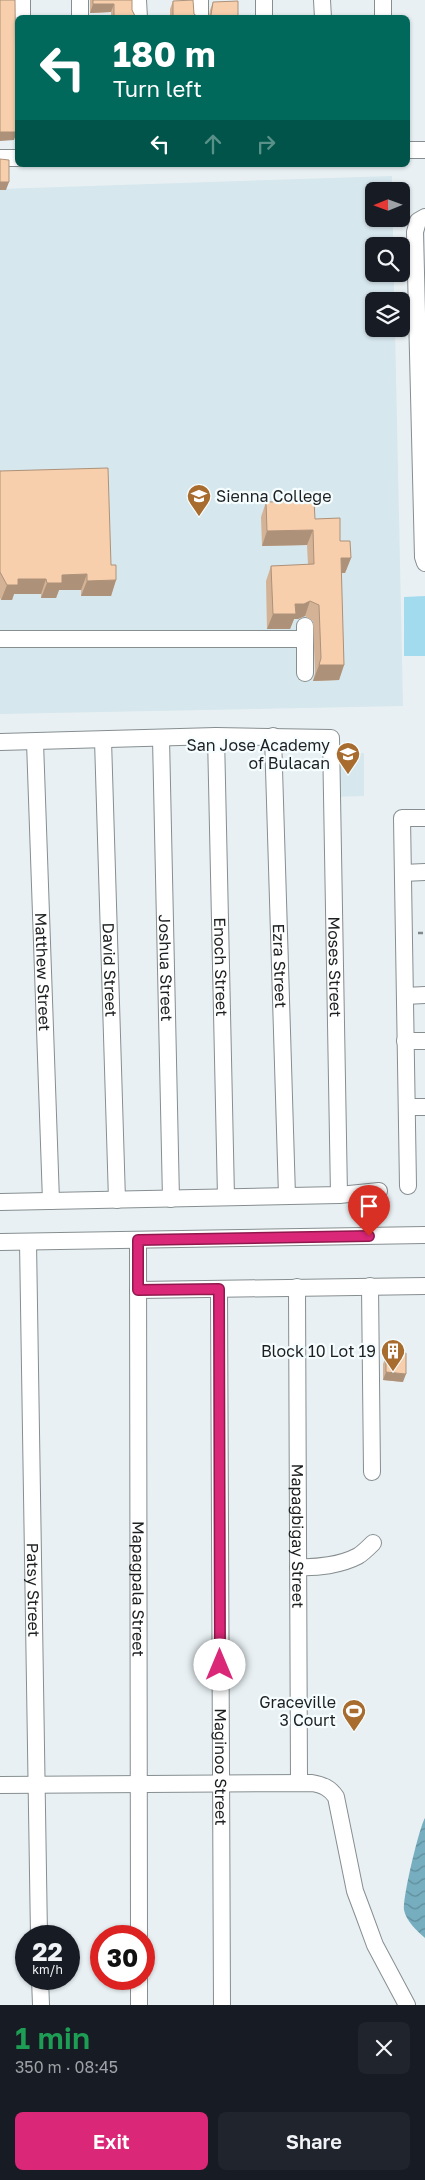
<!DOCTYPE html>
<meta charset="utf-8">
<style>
:root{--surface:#171b24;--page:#20242c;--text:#f1f3f6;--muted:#9ea1a6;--accent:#db2777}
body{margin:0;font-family:"Golos Text",sans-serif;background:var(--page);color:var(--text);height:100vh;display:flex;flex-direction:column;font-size:19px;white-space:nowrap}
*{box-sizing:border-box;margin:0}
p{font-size:16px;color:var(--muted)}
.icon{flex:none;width:28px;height:28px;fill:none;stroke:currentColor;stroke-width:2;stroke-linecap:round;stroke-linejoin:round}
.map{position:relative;height:2005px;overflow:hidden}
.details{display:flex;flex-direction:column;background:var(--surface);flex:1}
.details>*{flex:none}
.guide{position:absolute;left:15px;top:15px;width:395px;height:152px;border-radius:8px;box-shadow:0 1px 4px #0004;background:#00695c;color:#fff;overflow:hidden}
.needle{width:32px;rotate:269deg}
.tools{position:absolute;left:365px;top:182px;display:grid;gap:10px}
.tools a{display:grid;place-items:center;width:45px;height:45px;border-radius:8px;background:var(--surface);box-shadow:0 1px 4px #0004;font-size:25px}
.speed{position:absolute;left:15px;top:1925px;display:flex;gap:10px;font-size:25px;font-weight:700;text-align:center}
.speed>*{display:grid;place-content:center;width:65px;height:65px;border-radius:50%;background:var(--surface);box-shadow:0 1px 4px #0004;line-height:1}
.speed small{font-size:12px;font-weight:400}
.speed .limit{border:8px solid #d22;background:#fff;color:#111}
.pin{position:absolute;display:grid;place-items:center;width:42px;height:42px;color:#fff;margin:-51px -21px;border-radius:50% 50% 50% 0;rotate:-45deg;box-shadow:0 0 5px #0007}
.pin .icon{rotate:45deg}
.me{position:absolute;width:55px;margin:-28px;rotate:0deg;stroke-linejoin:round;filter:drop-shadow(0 0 4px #0008)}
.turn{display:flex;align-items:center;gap:18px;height:105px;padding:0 15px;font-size:22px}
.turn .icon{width:65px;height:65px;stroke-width:2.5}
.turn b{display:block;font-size:35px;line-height:42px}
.lanes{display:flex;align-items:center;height:48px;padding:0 15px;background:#0003;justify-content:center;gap:25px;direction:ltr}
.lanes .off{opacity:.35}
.round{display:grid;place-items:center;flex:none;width:52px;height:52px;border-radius:8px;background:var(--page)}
.head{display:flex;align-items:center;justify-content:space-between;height:85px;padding:0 15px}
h1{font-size:30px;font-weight:600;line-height:38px;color:#1e9e55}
.primary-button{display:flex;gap:10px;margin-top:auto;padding:10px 15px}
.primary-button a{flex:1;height:58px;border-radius:8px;background:var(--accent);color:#fff;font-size:20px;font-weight:600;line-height:58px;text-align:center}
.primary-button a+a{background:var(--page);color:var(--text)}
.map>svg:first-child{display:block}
</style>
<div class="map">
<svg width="425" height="2005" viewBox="0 0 425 2005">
<defs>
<pattern id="water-waves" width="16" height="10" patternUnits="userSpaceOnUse" patternTransform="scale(1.25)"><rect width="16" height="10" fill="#76aebf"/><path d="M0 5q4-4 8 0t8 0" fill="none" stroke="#608d9b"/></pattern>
</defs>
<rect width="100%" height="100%" fill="#e8f0f3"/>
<g fill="#d6e7ed">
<polygon points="392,176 392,191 374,191 374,219 393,219 393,246 374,246 374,274 394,274 394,301 374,301 374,329 395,329 403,706 0,714 0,189"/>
<polygon points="364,753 364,796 333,797 332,754"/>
</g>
<polygon fill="#a2dbed" points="425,596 425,656 404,656 404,597"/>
<path fill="url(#water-waves)" d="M425,1818V1938C417,1931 406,1921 404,1910C402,1899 419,1828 425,1818Z"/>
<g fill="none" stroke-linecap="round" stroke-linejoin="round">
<g stroke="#868e90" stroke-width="18">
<g id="minor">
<polyline points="22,0 22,18"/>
<polyline points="80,0 80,18"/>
<polyline points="138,0 139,18"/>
<polyline points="200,0 200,18"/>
<polyline points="264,0 264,18"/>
<polyline points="322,0 323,18"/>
<polyline points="383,0 383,18"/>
<polyline points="408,150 425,150"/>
<polyline points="0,158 18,158"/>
<polyline points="425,217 418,221 415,232 423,557 425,563"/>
<polyline points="305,626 305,673"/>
<polyline points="0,639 305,639"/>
<path id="s1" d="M216,736L226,1197"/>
<path id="s2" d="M273,736L287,1196"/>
<path id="s3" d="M161,738L171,1199"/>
<path id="s4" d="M103,740L117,1200"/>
<path id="s5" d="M0,742L216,736L331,738L339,1195"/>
<path id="s6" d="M35,742L51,1201"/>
<polyline points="403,873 425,872"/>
<polyline points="405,996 425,995"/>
<polyline points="405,1041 425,1041"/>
<polyline points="407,1107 425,1107"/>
<polyline points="408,1186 402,818 425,818"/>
<polyline points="0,1202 339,1195 379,1191"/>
<path id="s7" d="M138,1240L139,1936"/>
<polyline points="0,1242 425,1235"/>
<path id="s8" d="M28,1242L39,1936"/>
<polyline points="370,1286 372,1472"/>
<path id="s9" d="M297,1287L299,1783"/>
<path id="s10" d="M219,1289L222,2005"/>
<polyline points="138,1290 425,1286"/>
<path d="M298,1567C317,1568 341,1565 358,1556C363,1553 369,1547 373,1543"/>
<path d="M0,1785L312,1783C323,1785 330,1788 336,1797L355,1891L364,1915L375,1945L407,2005"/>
<polyline points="40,1979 41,2005"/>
<polyline points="139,1979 139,2005"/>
</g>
</g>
<polyline stroke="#83888a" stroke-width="2.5" stroke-dasharray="5 2.5" stroke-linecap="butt" points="418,933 425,933"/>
<use href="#minor" stroke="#fff" stroke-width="16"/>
</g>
<g fill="#d4b295">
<polygon points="90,0 132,0 132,10 136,17 111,18 111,12 90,13"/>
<polygon points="173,1 194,14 199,18 170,18 170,9"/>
<polygon points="213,2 238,18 209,16 210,10"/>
<polygon points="0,471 111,565 116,580 111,596 81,596 81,590 59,590 56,598 41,598 41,594 14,594 12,600 1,600 0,598"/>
<polygon points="266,502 315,519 340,541 351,558 345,573 341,573 344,665 339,680 313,681 315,673 313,621 305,616 298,619 294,619 290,629 267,629 266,581 271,566 308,565 307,545 262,546 261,517"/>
<polygon points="386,1356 403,1382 383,1380 383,1364"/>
</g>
<g fill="#ad9179">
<polygon points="93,4 114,4 111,12 90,13"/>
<polygon points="0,132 17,132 14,140 0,141"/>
<polygon points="0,182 9,182 6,190 0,190"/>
<polygon points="313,530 307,545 262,546 267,531"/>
<polygon points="341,558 351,558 345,573 335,573"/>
<polygon points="87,574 81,590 59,590 56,598 41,598 47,583 62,575"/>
<polygon points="18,579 46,579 41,594 14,594 12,600 1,600 7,585"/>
<polygon points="116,580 111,596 81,596 87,581"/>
<polygon points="310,601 305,616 298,619 294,619 290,629 267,629 273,614 295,604"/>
<polygon points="319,665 344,665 339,680 313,681"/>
<polygon points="386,1372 406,1374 403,1382 383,1380"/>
</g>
<g fill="#f7cfad" stroke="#ad9179">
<polygon points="0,0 15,0 16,93 18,93 18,111 16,111 17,132 0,132"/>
<polygon points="93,0 132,0 132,10 136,18 114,18 114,4 93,4"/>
<polygon points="193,0 194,14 199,18 173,18 173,1"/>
<polygon points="238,1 238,18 207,18 211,15 213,2"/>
<polygon points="0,159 9,160 9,182 0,182"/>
<polygon points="108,468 111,565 116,565 116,580 87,581 87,574 62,575 62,583 47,583 46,579 18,579 18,585 7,585 0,572 0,471"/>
<polygon points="314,501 315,519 340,518 340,541 350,541 351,558 341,558 344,665 319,665 321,658 319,605 310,601 304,604 295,604 296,614 273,614 271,566 314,564 313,530 267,531 266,502"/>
<polygon points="406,1353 406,1374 386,1372 386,1356"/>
</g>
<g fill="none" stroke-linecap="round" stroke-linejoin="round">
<g stroke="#8e194d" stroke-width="12">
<polyline id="route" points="220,1665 219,1289 138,1290 138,1240 369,1236"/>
</g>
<use href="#route" stroke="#db2777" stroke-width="9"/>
</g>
<defs>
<g id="university-pin" transform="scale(1.25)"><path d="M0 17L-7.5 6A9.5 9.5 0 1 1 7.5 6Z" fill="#a96c2f" stroke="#f6fdff"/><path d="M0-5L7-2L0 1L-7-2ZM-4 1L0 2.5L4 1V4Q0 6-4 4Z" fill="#fff"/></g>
<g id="school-pin" transform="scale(1.25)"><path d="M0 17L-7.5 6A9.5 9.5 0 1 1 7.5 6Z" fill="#a96c2f" stroke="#f6fdff"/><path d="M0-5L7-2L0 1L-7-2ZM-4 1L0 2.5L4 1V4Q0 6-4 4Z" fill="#fff"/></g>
<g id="building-pin" transform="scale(1.25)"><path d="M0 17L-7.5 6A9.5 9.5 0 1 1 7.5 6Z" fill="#a96c2f" stroke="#f6fdff"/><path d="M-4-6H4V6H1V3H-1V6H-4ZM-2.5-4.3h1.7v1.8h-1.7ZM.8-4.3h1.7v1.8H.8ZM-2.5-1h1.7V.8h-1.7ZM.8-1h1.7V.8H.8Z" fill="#fff"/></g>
<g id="stadium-pin" transform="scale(1.25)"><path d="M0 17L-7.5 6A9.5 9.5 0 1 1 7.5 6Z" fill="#a96c2f" stroke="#f6fdff"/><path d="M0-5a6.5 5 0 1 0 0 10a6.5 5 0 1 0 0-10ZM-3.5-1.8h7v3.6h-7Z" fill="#fff"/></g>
</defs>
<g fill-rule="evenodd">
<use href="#university-pin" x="199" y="496"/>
<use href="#school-pin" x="348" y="754"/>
<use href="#building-pin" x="393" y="1351"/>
<use href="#stadium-pin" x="354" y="1711"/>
</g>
<g text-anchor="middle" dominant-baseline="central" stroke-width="4.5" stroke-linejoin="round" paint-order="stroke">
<g font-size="16" fill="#1d2021" stroke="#f6fdff" text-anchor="end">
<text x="216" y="496" text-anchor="start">Sienna College</text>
<text x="330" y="745">San Jose Academy<tspan x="330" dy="18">of Bulacan</tspan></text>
<text x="376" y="1351">Block 10 Lot 19</text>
<text x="336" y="1702">Graceville<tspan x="336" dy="18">3 Court</tspan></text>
</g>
<g font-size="16" fill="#1d2021" stroke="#f6fdff">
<text stroke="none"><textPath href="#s2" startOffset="230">Ezra Street</textPath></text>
<text stroke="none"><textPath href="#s1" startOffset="231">Enoch Street</textPath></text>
<text stroke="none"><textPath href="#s5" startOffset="560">Moses Street</textPath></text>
<text stroke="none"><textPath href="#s3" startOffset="230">Joshua Street</textPath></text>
<text stroke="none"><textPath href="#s4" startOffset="230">David Street</textPath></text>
<text stroke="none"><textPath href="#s6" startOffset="230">Matthew Street</textPath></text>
<text stroke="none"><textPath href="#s9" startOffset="249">Mapagbigay Street</textPath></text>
<text stroke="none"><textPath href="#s7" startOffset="349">Mapagpala Street</textPath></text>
<text stroke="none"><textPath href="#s8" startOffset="348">Patsy Street</textPath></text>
<text stroke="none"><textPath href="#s10" startOffset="478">Maginoo Street</textPath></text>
</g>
</g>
</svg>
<div class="tools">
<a><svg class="needle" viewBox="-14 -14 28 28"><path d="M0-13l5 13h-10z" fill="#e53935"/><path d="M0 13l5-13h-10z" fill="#9ea1a6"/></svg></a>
<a><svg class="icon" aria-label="search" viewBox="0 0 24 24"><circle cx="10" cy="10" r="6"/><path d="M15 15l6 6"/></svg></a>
<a><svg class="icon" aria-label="layers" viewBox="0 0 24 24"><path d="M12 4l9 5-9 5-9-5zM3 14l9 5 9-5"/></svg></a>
</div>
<div class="speed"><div>22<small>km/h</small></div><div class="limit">30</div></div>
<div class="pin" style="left:369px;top:1236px;background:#d93025"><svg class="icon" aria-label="arrive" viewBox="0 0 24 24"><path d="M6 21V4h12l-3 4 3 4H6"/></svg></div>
<svg class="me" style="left:220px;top:1665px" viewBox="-20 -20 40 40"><circle r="19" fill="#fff"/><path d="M0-13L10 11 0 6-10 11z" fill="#db2777"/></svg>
<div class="guide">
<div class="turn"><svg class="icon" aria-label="left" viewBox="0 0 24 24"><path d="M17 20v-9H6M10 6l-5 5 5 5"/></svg><div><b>180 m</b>Turn left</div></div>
<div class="lanes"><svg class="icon" aria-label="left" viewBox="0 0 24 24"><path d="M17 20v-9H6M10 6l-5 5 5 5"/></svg><svg class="icon off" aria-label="ahead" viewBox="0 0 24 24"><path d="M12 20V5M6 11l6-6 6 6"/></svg><svg class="icon off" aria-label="right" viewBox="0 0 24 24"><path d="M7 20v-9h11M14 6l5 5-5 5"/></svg></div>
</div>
</div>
<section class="details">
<div class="head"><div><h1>1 min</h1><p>350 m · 08:45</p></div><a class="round"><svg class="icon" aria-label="close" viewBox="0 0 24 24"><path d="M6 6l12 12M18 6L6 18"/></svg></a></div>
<div class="primary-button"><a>Exit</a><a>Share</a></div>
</section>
